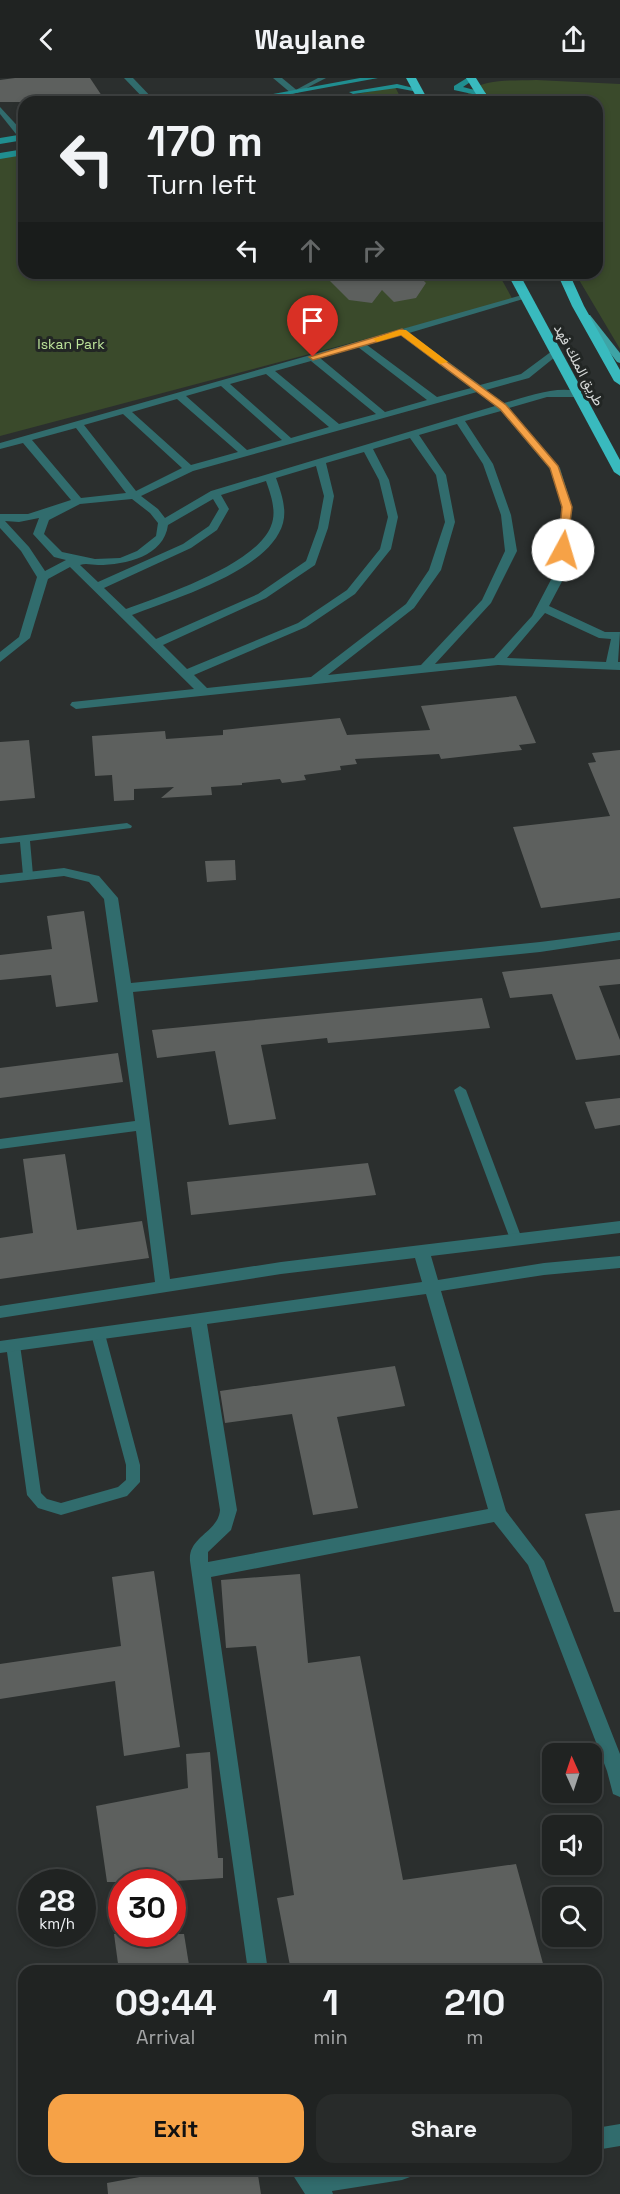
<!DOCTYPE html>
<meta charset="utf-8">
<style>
:root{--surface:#202322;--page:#282b2a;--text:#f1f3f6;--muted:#a2a4a5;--line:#3d4040;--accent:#f6a247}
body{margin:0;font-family:"Space Grotesk",Vazirmatn,sans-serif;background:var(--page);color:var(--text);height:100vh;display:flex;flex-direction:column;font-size:22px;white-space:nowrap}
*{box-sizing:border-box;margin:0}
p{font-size:20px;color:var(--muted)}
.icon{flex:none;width:33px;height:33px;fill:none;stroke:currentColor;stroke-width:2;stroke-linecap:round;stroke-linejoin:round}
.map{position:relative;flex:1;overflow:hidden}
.sheet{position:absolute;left:18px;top:1887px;width:584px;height:210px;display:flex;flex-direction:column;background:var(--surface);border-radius:18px;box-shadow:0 3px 9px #0003,0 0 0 2px var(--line)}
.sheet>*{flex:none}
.banner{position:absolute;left:18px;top:18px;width:585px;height:183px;border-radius:18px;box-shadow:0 3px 9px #0003,0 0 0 2px var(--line);background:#202322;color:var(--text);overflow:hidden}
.needle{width:39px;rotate:357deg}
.fabs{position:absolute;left:542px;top:1665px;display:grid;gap:12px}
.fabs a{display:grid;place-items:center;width:60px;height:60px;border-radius:12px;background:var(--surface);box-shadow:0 3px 9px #0003,0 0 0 2px var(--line);font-size:30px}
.speed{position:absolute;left:18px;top:1791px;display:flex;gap:12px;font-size:30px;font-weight:700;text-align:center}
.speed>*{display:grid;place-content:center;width:78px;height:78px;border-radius:50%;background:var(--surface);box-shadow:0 3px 9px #0003,0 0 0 2px var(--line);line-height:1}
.speed small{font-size:15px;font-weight:400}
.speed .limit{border:9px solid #d22;background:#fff;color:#111}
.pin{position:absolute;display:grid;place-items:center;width:51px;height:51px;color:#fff;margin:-62px -26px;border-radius:50% 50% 50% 0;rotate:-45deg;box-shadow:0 0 6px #0007}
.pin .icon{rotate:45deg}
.me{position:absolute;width:66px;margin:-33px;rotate:6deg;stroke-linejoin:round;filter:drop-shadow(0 0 4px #0008)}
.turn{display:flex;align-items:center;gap:21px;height:126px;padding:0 30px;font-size:27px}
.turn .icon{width:78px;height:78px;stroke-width:2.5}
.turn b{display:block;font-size:42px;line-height:51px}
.lanes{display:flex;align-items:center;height:57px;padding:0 30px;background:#0003;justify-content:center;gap:30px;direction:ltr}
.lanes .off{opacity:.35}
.eta{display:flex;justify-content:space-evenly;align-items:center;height:102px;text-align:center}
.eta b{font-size:36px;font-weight:700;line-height:42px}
.primary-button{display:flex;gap:12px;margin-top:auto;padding:12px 30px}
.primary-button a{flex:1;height:69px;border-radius:18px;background:var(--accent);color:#111;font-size:24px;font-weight:700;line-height:69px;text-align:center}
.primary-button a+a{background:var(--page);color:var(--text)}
header{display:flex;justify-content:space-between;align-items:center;height:78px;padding:0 30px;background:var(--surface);font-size:27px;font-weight:700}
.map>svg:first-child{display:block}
</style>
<header><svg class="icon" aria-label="back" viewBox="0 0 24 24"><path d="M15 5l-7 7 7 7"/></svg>Waylane<svg class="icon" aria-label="share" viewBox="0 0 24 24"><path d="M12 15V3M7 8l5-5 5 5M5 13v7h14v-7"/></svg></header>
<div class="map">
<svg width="620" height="2116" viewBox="0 0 620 2116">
<rect width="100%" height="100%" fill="#2b2f2e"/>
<g fill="#3a4a2b">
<path d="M536,2L620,6V271L575,195H597V24H473L467,14C487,0 513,3 536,2Z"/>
<polygon points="395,9 403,24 314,24"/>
<polygon points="24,76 24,195 498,195 513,222 0,358 0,80"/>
</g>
<g fill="#5d605e">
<polygon points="15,0 90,0 106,24 0,24 0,2"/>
<polygon points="322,195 416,195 426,205 416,220 394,224 382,212 372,225 349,222"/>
<polygon points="516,618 536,665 519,667 522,672 441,681 439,676 355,681 357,686 340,688 341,692 304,697 306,702 282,705 280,701 242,705 242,707 211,709 212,717 161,720 174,709 134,711 134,722 114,723 112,697 95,698 92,658 165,653 166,661 223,657 223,652 340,640 347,657 430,652 421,628"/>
<polygon points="29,662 35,720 0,723 0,664"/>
<polygon points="620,672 620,820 541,830 513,749 610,738 588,685 596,684 592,675"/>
<polygon points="235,782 236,802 207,804 205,783"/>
<polygon points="84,833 98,924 56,929 51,897 0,902 0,877 52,871 47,838"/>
<polygon points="620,881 620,906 599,908 620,962 620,977 576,982 552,916 510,920 502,894"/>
<polygon points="482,920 490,950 328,965 327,960 261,967 276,1041 229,1047 215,973 157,980 152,952"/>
<polygon points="118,975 123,1004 0,1020 0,990"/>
<polygon points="620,1020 620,1047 595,1051 585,1024"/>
<polygon points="65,1076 77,1152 142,1143 149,1180 0,1201 0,1160 33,1155 23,1081"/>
<polygon points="368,1085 376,1117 191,1137 187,1104"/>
<polygon points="395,1288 405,1328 337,1339 358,1430 313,1437 292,1336 225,1345 220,1313"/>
<polygon points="620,1432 620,1534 614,1534 585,1436"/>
<polygon points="154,1493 180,1669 124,1678 115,1603 0,1621 0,1586 121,1568 112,1499"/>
<polygon points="300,1496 308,1585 360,1578 403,1802 516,1786 545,1893 291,1893 277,1820 294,1817 256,1568 226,1570 221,1502"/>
<polygon points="210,1674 218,1780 223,1780 223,1800 175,1803 176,1804 107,1804 96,1728 188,1710 186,1676"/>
<polygon points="114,1856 184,1856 190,1893 119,1893"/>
<polygon points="183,2091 257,2091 261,2116 108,2116 107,2105"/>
</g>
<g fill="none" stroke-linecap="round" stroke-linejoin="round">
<g fill="#316c6d" fill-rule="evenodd">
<polygon points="318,0 326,0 297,15 292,14"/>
<polygon points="127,745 132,748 131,750 30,763 33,797 28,800 23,797 20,764 0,766 0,760"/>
<polygon points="460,1008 466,1012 522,1161 520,1164 512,1164 510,1161 454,1012"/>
<polygon points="98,1251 103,1252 105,1256 140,1387 140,1404 127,1418 61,1437 38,1430 27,1417 6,1267 8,1263 13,1262 18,1263 20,1267 41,1415 47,1421 61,1425 118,1409 126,1402 126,1387 91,1256 93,1252"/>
</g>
<g fill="#316c6d" fill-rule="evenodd">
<polygon points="124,0 133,0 156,24 147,24"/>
<polygon points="273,0 282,0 299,14 292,16"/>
<polygon points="0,29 24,55 24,61 20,61 0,36"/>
<path d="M522,217L530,219L409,255L480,307L521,296L552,273L560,275L529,300L486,312L504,325C523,320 565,304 582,316L577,319H547L509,330L560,390L572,429L567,494L549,528L605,554H620L618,584H620V592L498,587L76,631L70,627L72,624L194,611L70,489L48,501L30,560L0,584V574L19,559L37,499L21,473L0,450V436H28L71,422L23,365L0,371V365ZM400,257L471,310L437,319L367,267ZM358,269L427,322L385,334L320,280ZM311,283L376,336L339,346L275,293ZM266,296L329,349L291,360L230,306ZM221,308L282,362L247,372L186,318ZM477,314L495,328L211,413L165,440L158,431L141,418L193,393ZM177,321L238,374L191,387L132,334ZM501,333L550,391L562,429L555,494L532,538L494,580L435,586L491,525L517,473L511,437L493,386L465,343ZM123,336L182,390L136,413L84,347ZM457,346L483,386L501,437L505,473L482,522L421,587L328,597L414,530L441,492L455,444L446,397L419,357ZM76,350L126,415L81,420L32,362ZM410,360L436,397L445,444L429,492L406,526L311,599L207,610L194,597L306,549L355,516L391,471L398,439L389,402L373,371ZM364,374L379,402L388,439L380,471L347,512L298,545L187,591L163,567L266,520L315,487L328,450L334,418L326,385ZM316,388L324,418L318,450L306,483L258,516L156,561L132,537C173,521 270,493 283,445C287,430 281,414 276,400ZM266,403C271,417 277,434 271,448C256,487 164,517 126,531L104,510L191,470L217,452L229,431L221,417ZM132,421L150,435L158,445L156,458L137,473L120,480L95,481L62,474L44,456L49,442L80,426ZM213,421L219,431L209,448L183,466L98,504L80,487C86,485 92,487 98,487C126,487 164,478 168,447ZM39,440L33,456L54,479L66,482L45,493L29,469L5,443L19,444ZM545,535L599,560L611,561L606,584L507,580Z"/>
<path d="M64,790L99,798L118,820L131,905L540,864L620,854V862L540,874L133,914L170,1201L281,1184L620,1143V1155L431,1178L438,1202L544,1185L620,1178V1190L544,1197L441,1213L506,1433L544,1483L620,1676V1719L613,1716L607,1693L528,1487L494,1444L211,1499L268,1893H248L190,1483C188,1458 218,1455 220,1432L191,1249L0,1275V1263L422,1204L415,1180L281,1196L0,1240V1228L155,1204L136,1053L0,1071V1061L135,1043L104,821L89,804L64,798L0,805V797ZM426,1216L488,1431L208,1484V1474L231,1452L237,1432L207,1246Z"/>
<polygon points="620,2046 620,2068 596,2072 596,2050"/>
<polygon points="289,2091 313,2091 314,2093 329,2091 413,2091 410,2099 402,2102 332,2113 333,2116 305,2116"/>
</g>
<g fill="#208e90" fill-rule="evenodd">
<polygon points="360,0 378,0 247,24 229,24"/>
<polygon points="467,0 476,0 463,9 486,15 486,19 454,12 454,8"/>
<polygon points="397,6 422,12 418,14 397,10 353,16 349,14"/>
<polygon points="329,17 333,19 332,21 296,24"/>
<polygon points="24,56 24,62 0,66 0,60"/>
<polygon points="24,71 24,77 0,81 0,75"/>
</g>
<polygon fill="#3ea4a6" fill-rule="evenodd" points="584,237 590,237 620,275 620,285 617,284 584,241"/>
<g fill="#39babe" fill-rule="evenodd">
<polygon points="406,0 416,0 429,24 419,24"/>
<polygon points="466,0 476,0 491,24 481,24"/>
<polygon points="507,195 519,195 620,382 620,398 614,394"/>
<polygon points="557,195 569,195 584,228 620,292 620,307 614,303 572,228"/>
</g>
</g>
<polygon fill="#f6a247" stroke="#a0692e" stroke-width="1.5" points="402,251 506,327 558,388 572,429 566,474 558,472 562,429 550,390 500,331 401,257 313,282 309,279"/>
<polygon fill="#f59e0b" points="399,252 406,252 448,284 440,286 401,257 377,264 373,261"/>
<g text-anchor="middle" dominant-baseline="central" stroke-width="6" stroke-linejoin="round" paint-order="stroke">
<g font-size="14" fill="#bde49a" stroke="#222624">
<text x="71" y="266">Iskan Park</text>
</g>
<g font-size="14" fill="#d5d8d7" stroke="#222624">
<text transform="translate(579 287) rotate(62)">طريق الملك فهد</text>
</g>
</g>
</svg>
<div class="fabs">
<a><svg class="needle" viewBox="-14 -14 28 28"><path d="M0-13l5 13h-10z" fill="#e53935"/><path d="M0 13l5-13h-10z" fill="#a2a4a5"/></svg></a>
<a><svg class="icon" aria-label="sound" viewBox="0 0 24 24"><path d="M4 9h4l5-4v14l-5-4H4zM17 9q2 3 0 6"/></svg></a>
<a><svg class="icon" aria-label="search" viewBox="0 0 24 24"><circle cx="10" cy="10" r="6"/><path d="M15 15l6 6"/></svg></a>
</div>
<div class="speed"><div>28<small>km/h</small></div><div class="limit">30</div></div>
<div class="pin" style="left:313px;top:279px;background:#d93025"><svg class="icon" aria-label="arrive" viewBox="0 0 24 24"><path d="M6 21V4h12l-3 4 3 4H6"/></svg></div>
<svg class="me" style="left:563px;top:472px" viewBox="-20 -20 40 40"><circle r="19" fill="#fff"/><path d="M0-13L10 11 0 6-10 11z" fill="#f6a247"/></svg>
<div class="banner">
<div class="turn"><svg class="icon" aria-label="left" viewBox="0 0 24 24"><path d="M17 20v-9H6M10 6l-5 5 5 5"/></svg><div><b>170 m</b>Turn left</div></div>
<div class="lanes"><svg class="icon" aria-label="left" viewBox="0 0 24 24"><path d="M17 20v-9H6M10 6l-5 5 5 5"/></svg><svg class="icon off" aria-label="ahead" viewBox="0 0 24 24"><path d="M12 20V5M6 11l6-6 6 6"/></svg><svg class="icon off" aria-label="right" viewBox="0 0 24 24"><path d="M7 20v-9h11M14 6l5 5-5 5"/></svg></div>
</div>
<section class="sheet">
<div class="eta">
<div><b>09:44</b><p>Arrival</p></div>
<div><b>1</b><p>min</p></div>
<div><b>210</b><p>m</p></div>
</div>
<div class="primary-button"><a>Exit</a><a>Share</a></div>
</section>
</div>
